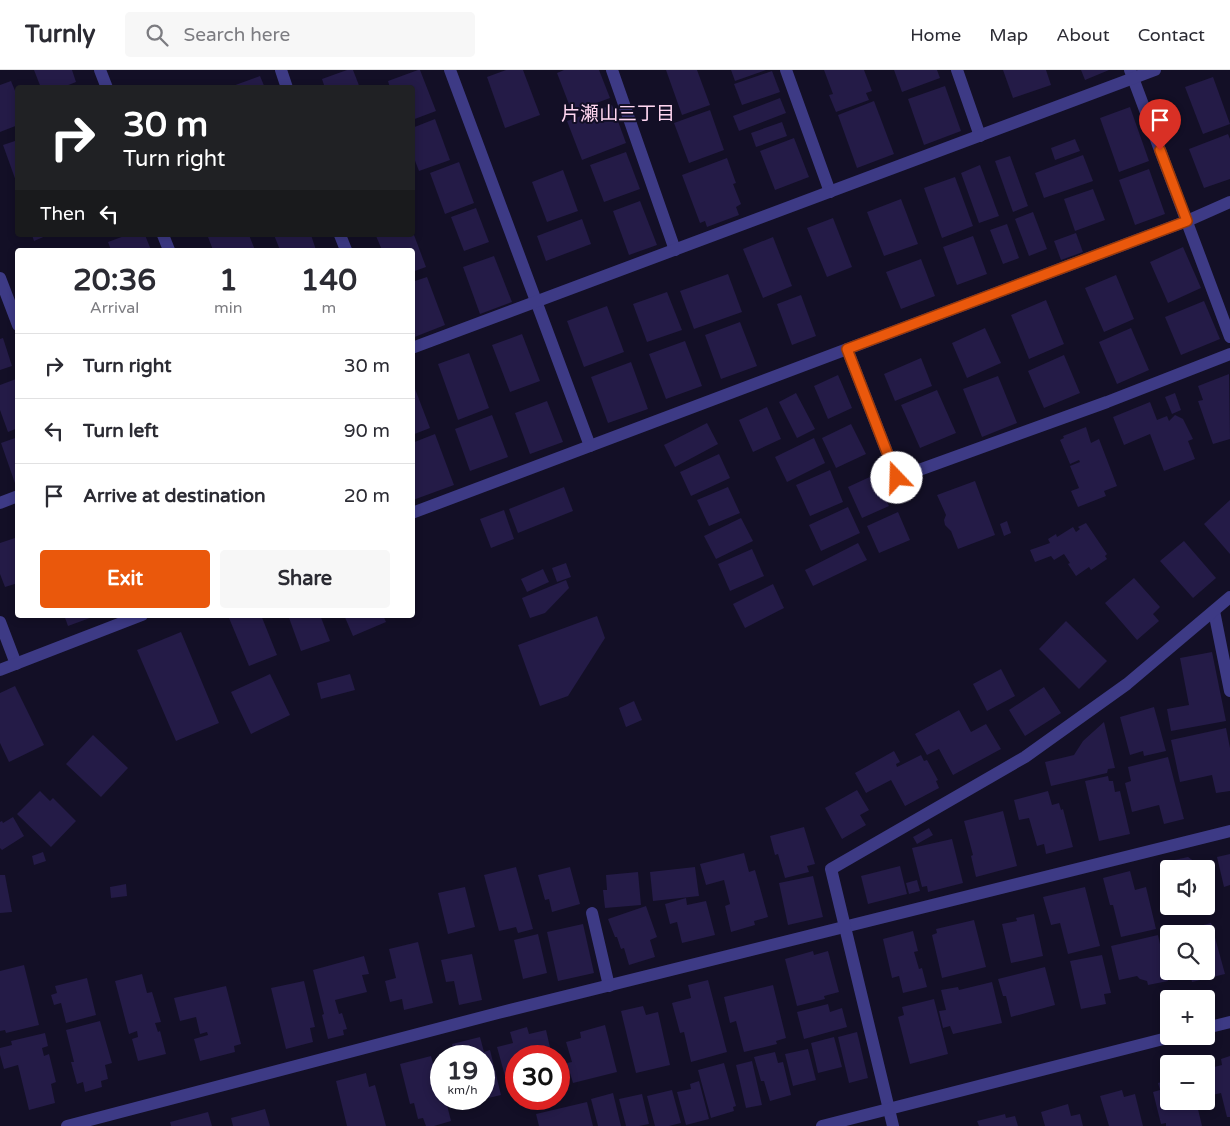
<!DOCTYPE html>
<meta charset="utf-8">
<style>
:root{--surface:#fff;--page:#f7f7f7;--text:#2b2b33;--muted:#7c7c81;--line:#e1e1e2;--accent:#ea580c}
body{margin:0;font-family:"Varela Round","Noto Sans JP",sans-serif;background:var(--page);color:var(--text);height:100vh;display:flex;flex-direction:column;font-size:19px;white-space:nowrap}
*{box-sizing:border-box;margin:0}
p{font-size:16px;color:var(--muted)}
.icon{flex:none;width:28px;height:28px;fill:none;stroke:currentColor;stroke-width:2;stroke-linecap:round;stroke-linejoin:round}
.map{position:relative;flex:1;overflow:hidden}
.side{position:absolute;left:15px;top:178px;width:400px;height:370px;display:flex;flex-direction:column;background:var(--surface);border-radius:5px;box-shadow:0 2px 8px #0003}
.side>*{flex:none}
.hud{position:absolute;left:15px;top:15px;width:400px;height:152px;border-radius:5px;box-shadow:0 2px 8px #0003;background:#202124;color:#fff;overflow:hidden}
.tools{position:absolute;left:1160px;top:790px;display:grid;gap:10px}
.tools a{display:grid;place-items:center;width:55px;height:55px;border-radius:5px;background:var(--surface);box-shadow:0 2px 8px #0003;font-size:25px}
.speed{position:absolute;left:430px;top:975px;display:flex;gap:10px;font-size:25px;font-weight:700;text-align:center}
.speed>*{display:grid;place-content:center;width:65px;height:65px;border-radius:50%;background:var(--surface);box-shadow:0 2px 8px #0003;line-height:1}
.speed small{font-size:12px;font-weight:400}
.speed .limit{border:8px solid #d22;background:#fff;color:#111}
.pin{position:absolute;display:grid;place-items:center;width:42px;height:42px;color:#fff;margin:-51px -21px;border-radius:50% 50% 50% 0;rotate:-45deg;box-shadow:0 0 5px #0007}
.pin .icon{rotate:45deg}
.me{position:absolute;width:55px;margin:-28px;rotate:339deg;stroke-linejoin:round;filter:drop-shadow(0 0 4px #0008)}
.turn{display:flex;align-items:center;gap:18px;height:105px;padding:0 25px;font-size:22px}
.turn .icon{width:65px;height:65px;stroke-width:2.5}
.turn b{display:block;font-size:35px;line-height:42px}
.then{display:flex;align-items:center;height:48px;padding:0 25px;background:#0003;gap:10px;font-size:19px}
.eta{display:flex;justify-content:space-evenly;align-items:center;height:85px;text-align:center}
.eta b{font-size:30px;font-weight:800;line-height:35px}
.primary-button{display:flex;gap:10px;margin-top:auto;padding:10px 25px}
.primary-button a{flex:1;height:58px;border-radius:5px;background:var(--accent);color:#fff;font-size:20px;font-weight:800;line-height:58px;text-align:center}
.primary-button a+a{background:var(--page);color:var(--text)}
ul{padding:0;list-style:none}
li{display:flex;align-items:center;gap:15px;height:65px;padding:0 25px;border-top:1px solid var(--line)}
li div{flex:1}
li b{display:block;font-size:19px}
li em{font-style:normal}
header{display:flex;align-items:center;gap:30px;box-sizing:border-box;height:70px;padding:0 25px;background:var(--surface);border-bottom:1px solid var(--line)}
header strong{font-size:24px}
nav{display:flex;gap:28px;margin-inline-start:auto;font-size:18px}
.search{width:350px;height:45px;background:var(--page);display:flex;align-items:center;gap:12px;box-sizing:border-box;padding:0 18px;border-radius:5px;color:var(--muted);font-size:19px}
.map>svg:first-child{display:block}
</style>
<header>
<strong>Turnly</strong>
<div class="search"><svg class="icon" aria-label="search" viewBox="0 0 24 24"><circle cx="10" cy="10" r="6"/><path d="M15 15l6 6"/></svg>Search here</div>
<nav><a>Home</a><a>Map</a><a>About</a><a>Contact</a></nav>
</header>
<div class="map">
<svg width="1230" height="1056" viewBox="0 0 1230 1056">
<rect width="100%" height="100%" fill="#130f26"/>
<g fill="#241b47">
<polygon points="34,0 72,0 76,12 61,18 41,18"/>
<polygon points="347,0 353,0 360,18 325,18 322,9"/>
<polygon points="418,0 420,0 436,41 412,50 412,18 390,18 388,11"/>
<polygon points="506,0 523,0 540,45 505,58 487,7"/>
<polygon points="564,0 599,0 610,28 572,42 557,3"/>
<polygon points="666,0 697,0 710,35 682,45"/>
<polygon points="731,0 766,0 735,11"/>
<polygon points="824,0 864,0 872,21 866,23 869,30 836,42 829,25 833,24"/>
<polygon points="894,0 937,0 940,8 902,22"/>
<polygon points="1003,0 1046,0 1051,15 1013,28"/>
<polygon points="1081,0 1109,0 1085,10"/>
<polygon points="772,1 780,22 742,35 734,14"/>
<polygon points="260,6 265,18 230,18 230,17"/>
<polygon points="1213,7 1230,54 1203,64 1185,17"/>
<polygon points="11,11 18,28 18,55 0,62 0,15"/>
<polygon points="945,16 961,61 924,75 908,29"/>
<polygon points="780,28 786,43 739,61 733,46"/>
<polygon points="874,31 894,84 857,98 838,45"/>
<polygon points="612,35 626,73 582,90 567,51"/>
<polygon points="1130,37 1149,91 1119,102 1100,48"/>
<polygon points="710,40 724,80 689,93 674,53"/>
<polygon points="435,49 450,90 419,101 412,83 412,58"/>
<polygon points="782,52 787,66 756,77 751,63"/>
<polygon points="1228,64 1230,69 1230,109 1204,118 1189,79"/>
<polygon points="794,68 809,107 775,120 760,81"/>
<polygon points="1075,69 1080,81 1055,90 1051,78"/>
<polygon points="18,70 18,114 17,114 3,75"/>
<polygon points="626,82 640,119 604,132 590,95"/>
<polygon points="1083,85 1093,111 1044,128 1035,103"/>
<polygon points="1010,86 1028,136 1013,142 995,91"/>
<polygon points="727,88 736,113 733,114 741,134 736,137 739,145 707,157 705,151 700,153 682,105"/>
<polygon points="459,92 474,133 445,144 430,103"/>
<polygon points="980,95 999,146 979,153 961,103"/>
<polygon points="1149,99 1165,144 1135,155 1119,110"/>
<polygon points="563,100 578,141 547,152 532,112"/>
<polygon points="955,107 973,156 942,168 924,118"/>
<polygon points="1093,119 1105,150 1075,161 1064,129"/>
<polygon points="901,129 918,174 884,186 867,142"/>
<polygon points="640,131 657,175 629,185 613,141"/>
<polygon points="476,138 489,172 464,181 451,147"/>
<polygon points="1033,142 1047,179 1029,186 1015,149"/>
<polygon points="833,148 852,197 827,207 807,158"/>
<polygon points="582,149 591,174 546,191 537,166"/>
<polygon points="1007,154 1019,188 1003,194 990,160"/>
<polygon points="1076,163 1083,182 1061,190 1054,171"/>
<polygon points="32,165 48,165 34,171"/>
<polygon points="127,165 145,165 151,180 111,180 108,172"/>
<polygon points="211,165 249,165 255,180 213,180 208,167 211,167"/>
<polygon points="274,165 311,165 316,180 280,180"/>
<polygon points="379,165 414,165 426,197 412,202 412,180 382,180 376,166"/>
<polygon points="973,166 987,204 957,215 943,177"/>
<polygon points="773,167 792,216 763,228 743,179"/>
<polygon points="1183,177 1201,218 1168,233 1150,192"/>
<polygon points="494,186 512,232 480,244 463,197"/>
<polygon points="921,189 935,226 901,239 886,202"/>
<polygon points="728,204 742,242 694,259 680,221"/>
<polygon points="1116,205 1134,249 1104,262 1085,218"/>
<polygon points="427,207 445,255 412,268 412,212"/>
<polygon points="667,222 682,260 647,272 633,234"/>
<polygon points="801,225 816,266 792,275 777,234"/>
<polygon points="1046,230 1064,274 1029,289 1011,245"/>
<polygon points="1204,231 1220,269 1181,285 1165,247"/>
<polygon points="607,236 624,282 584,297 567,251"/>
<polygon points="740,252 757,296 721,309 705,265"/>
<polygon points="985,258 1001,293 967,308 952,273"/>
<polygon points="1131,258 1149,300 1117,314 1099,272"/>
<polygon points="522,264 540,311 510,322 492,275"/>
<polygon points="3,268 12,296 0,300 0,269"/>
<polygon points="685,271 702,316 666,329 649,284"/>
<polygon points="469,283 489,338 458,350 438,294"/>
<polygon points="1064,285 1080,323 1044,338 1028,301"/>
<polygon points="921,288 932,316 895,331 884,304"/>
<polygon points="631,292 648,339 608,353 591,307"/>
<polygon points="1229,304 1230,369 1213,374 1198,331 1203,330 1198,316"/>
<polygon points="838,305 852,338 828,349 814,316"/>
<polygon points="998,306 1017,353 982,367 963,319"/>
<polygon points="16,309 18,358 8,362 0,340 0,315"/>
<polygon points="412,311 430,358 412,365"/>
<polygon points="937,320 956,363 920,378 901,335"/>
<polygon points="796,323 815,359 797,368 779,332"/>
<polygon points="1175,323 1181,340 1172,344 1165,327"/>
<polygon points="547,331 563,372 530,384 515,343"/>
<polygon points="1150,332 1157,350 1167,346 1169,351 1175,345 1183,349 1193,369 1188,371 1195,389 1164,401 1150,364 1124,375 1113,347"/>
<polygon points="767,337 781,369 753,382 739,350"/>
<polygon points="492,345 508,387 470,401 455,359"/>
<polygon points="707,353 718,374 675,397 664,375"/>
<polygon points="851,354 866,384 836,398 822,368"/>
<polygon points="1086,357 1091,373 1099,369 1117,416 1104,421 1106,426 1078,437 1071,421 1079,418 1070,396 1080,392 1079,390 1070,394 1060,370 1064,368 1063,366"/>
<polygon points="435,364 454,415 413,430 412,373"/>
<polygon points="18,367 18,419 17,419 1,373"/>
<polygon points="814,368 825,393 787,412 775,387"/>
<polygon points="719,384 730,408 691,426 680,402"/>
<polygon points="830,400 843,432 810,446 796,415"/>
<polygon points="874,405 889,436 862,448 848,417"/>
<polygon points="975,411 995,465 958,479 951,461 945,455 944,450 946,445 937,425"/>
<polygon points="564,417 573,441 518,463 509,439"/>
<polygon points="728,417 740,443 709,456 697,430"/>
<polygon points="1230,430 1230,484 1204,454"/>
<polygon points="848,437 860,463 821,481 809,455"/>
<polygon points="504,440 514,469 491,478 480,449"/>
<polygon points="898,442 910,470 879,483 867,456"/>
<polygon points="741,448 753,471 716,489 704,466"/>
<polygon points="1007,451 1011,463 1004,466 1000,454"/>
<polygon points="1086,453 1107,484 1105,486 1107,489 1091,500 1089,497 1076,506 1068,494 1070,493 1064,484 1054,490 1051,486 1035,492 1030,480 1050,473 1048,469 1056,464 1057,467 1073,457 1076,462 1080,459 1078,457"/>
<polygon points="18,467 18,513 5,517 0,504 0,473"/>
<polygon points="1184,471 1216,508 1193,528 1160,491"/>
<polygon points="858,473 867,490 813,516 805,500"/>
<polygon points="752,479 764,506 730,521 718,494"/>
<polygon points="566,493 571,507 557,512 552,498"/>
<polygon points="543,499 549,512 527,522 521,509"/>
<polygon points="1134,508 1160,537 1153,544 1159,551 1137,570 1105,533"/>
<polygon points="566,510 569,518 545,543 530,548 522,528"/>
<polygon points="773,514 784,538 745,558 733,534"/>
<polygon points="64,545 98,545 68,556"/>
<polygon points="236,545 261,545 277,585 249,596 229,548"/>
<polygon points="288,545 320,545 330,571 301,581"/>
<polygon points="344,545 383,545 386,552 353,566"/>
<polygon points="597,546 605,568 568,626 540,636 518,575"/>
<polygon points="1066,551 1107,591 1079,619 1039,579"/>
<polygon points="181,562 219,653 176,671 137,580"/>
<polygon points="1212,582 1226,651 1171,661 1167,639 1189,635 1180,588"/>
<polygon points="1001,599 1015,626 987,641 973,614"/>
<polygon points="270,604 290,645 251,664 231,622"/>
<polygon points="350,604 355,620 321,629 317,613"/>
<polygon points="15,616 44,675 9,692 0,673 0,623"/>
<polygon points="1044,617 1061,643 1025,666 1009,640"/>
<polygon points="634,631 642,650 626,657 619,638"/>
<polygon points="1154,637 1166,681 1144,686 1143,681 1130,685 1120,647"/>
<polygon points="959,640 971,662 986,654 1001,679 953,705 939,679 927,685 915,664"/>
<polygon points="1104,652 1115,698 1108,699 1107,703 1051,716 1045,692 1074,685 1083,671"/>
<polygon points="1226,658 1230,678 1230,721 1216,723 1212,705 1180,712 1171,670"/>
<polygon points="93,665 128,698 101,727 66,694"/>
<polygon points="894,681 900,692 896,694 897,697 921,685 924,691 927,690 938,710 936,711 939,718 905,736 891,710 866,723 855,703"/>
<polygon points="1168,687 1184,749 1164,754 1159,735 1132,742 1125,713 1131,711 1128,697"/>
<polygon points="1108,706 1109,711 1113,711 1115,722 1120,721 1130,764 1099,771 1085,711"/>
<polygon points="857,720 869,740 860,745 866,755 842,769 825,738"/>
<polygon points="40,721 50,731 53,728 76,751 51,777 17,744"/>
<polygon points="1048,721 1052,735 1059,733 1061,740 1063,739 1073,777 1046,784 1044,774 1037,776 1029,748 1019,750 1014,730"/>
<polygon points="1003,741 1017,796 976,807 971,786 973,785 964,751"/>
<polygon points="13,747 24,766 2,780 0,778 0,752 2,751 3,753"/>
<polygon points="804,757 815,794 807,796 809,802 785,808 778,784 775,785 770,766"/>
<polygon points="929,758 933,765 917,774 913,767"/>
<polygon points="952,769 963,813 928,822 927,816 922,817 912,778"/>
<polygon points="43,782 46,791 34,795 32,786"/>
<polygon points="744,783 749,802 755,800 768,847 754,851 755,855 731,862 725,836 730,834 724,810 706,815 700,794"/>
<polygon points="1230,784 1230,815 1224,817 1217,787"/>
<polygon points="1188,787 1195,792 1202,791 1204,799 1169,799 1168,806 1165,792"/>
<polygon points="900,796 907,824 868,834 861,806"/>
<polygon points="516,797 533,859 518,863 516,857 499,861 484,805"/>
<polygon points="570,797 580,834 552,842 549,829 545,830 538,805"/>
<polygon points="695,797 699,826 653,831 650,802"/>
<polygon points="1130,801 1135,820 1146,817 1156,859 1121,867 1113,835 1110,835 1103,808"/>
<polygon points="638,802 641,835 605,838 603,820 607,820 606,805"/>
<polygon points="0,805 5,805 12,842 0,843"/>
<polygon points="813,806 823,847 788,855 779,813"/>
<polygon points="917,810 920,821 909,824 906,813"/>
<polygon points="126,814 127,826 111,828 110,817"/>
<polygon points="1206,814 1212,835 1206,837"/>
<polygon points="465,817 475,857 448,864 438,823"/>
<polygon points="1085,817 1100,876 1068,884 1060,853 1051,855 1043,827"/>
<polygon points="686,828 687,835 706,831 715,865 682,873 677,852 670,854 665,834"/>
<polygon points="646,836 657,867 650,870 655,887 629,895 624,878 621,879 617,867 615,867 608,849"/>
<polygon points="1175,836 1205,836 1205,837 1176,843"/>
<polygon points="1034,844 1043,886 1011,893 1002,854 1017,851 1016,848"/>
<polygon points="974,850 986,897 942,908 932,865 937,863 936,859"/>
<polygon points="1211,853 1225,904 1192,912 1189,901 1206,901 1206,864 1172,863"/>
<polygon points="583,854 594,903 558,911 547,862"/>
<polygon points="913,861 918,881 914,882 919,899 922,898 927,917 903,923 899,906 892,908 883,869"/>
<polygon points="538,864 547,903 523,909 514,870"/>
<polygon points="1158,865 1168,911 1148,915 1147,911 1140,909 1137,906 1119,910 1111,876"/>
<polygon points="418,872 433,933 404,940 402,929 390,932 385,911 396,908 389,879"/>
<polygon points="813,881 814,885 828,881 839,922 824,926 825,929 797,936 785,889"/>
<polygon points="472,884 482,930 459,935 454,911 446,912 441,890"/>
<polygon points="1102,885 1111,923 1104,924 1106,934 1081,939 1070,891"/>
<polygon points="364,886 369,904 362,905 367,922 335,930 339,944 342,943 347,959 343,960 344,965 328,969 322,945 324,944 313,900"/>
<polygon points="24,895 39,955 6,963 5,960 0,961 0,901"/>
<polygon points="1045,897 1055,935 1011,947 1006,926 1003,926 998,909"/>
<polygon points="142,904 147,923 152,922 161,952 155,953 158,962 160,961 166,984 138,991 132,969 138,967 137,961 129,964 115,911"/>
<polygon points="87,908 96,945 66,953 61,933 54,935 51,925 57,923 55,916"/>
<polygon points="708,910 727,982 691,992 684,962 680,963 672,933 691,928 688,915"/>
<polygon points="304,911 315,957 310,958 313,972 286,979 271,918"/>
<polygon points="992,912 1002,953 953,964 950,956 943,958 939,941 946,940 941,920 958,917 959,920"/>
<polygon points="773,915 786,968 776,971 777,974 744,982 736,951 730,953 724,927"/>
<polygon points="226,916 241,974 234,976 235,982 200,991 194,969 208,965 207,962 200,964 196,947 180,951 174,928"/>
<polygon points="934,929 948,984 910,994 898,947 904,945 902,937"/>
<polygon points="828,934 830,942 842,938 847,957 804,969 797,942"/>
<polygon points="643,936 646,945 658,942 670,995 636,1003 621,941"/>
<polygon points="100,951 112,993 105,995 108,1009 101,1011 102,1017 85,1022 83,1012 77,1014 71,992 74,992 66,960"/>
<polygon points="605,955 617,1002 573,1013 567,993 572,992 566,972 581,968 580,962"/>
<polygon points="527,957 529,964 546,960 552,986 516,986 516,1004 505,1006 497,977 513,973 510,962"/>
<polygon points="857,962 868,1008 849,1013 838,967"/>
<polygon points="45,963 48,976 42,978 44,986 49,984 56,1012 51,1014 55,1033 29,1040 18,995 4,999 0,985 0,978 12,975 11,971"/>
<polygon points="480,967 484,982 490,980 501,1025 484,1029 484,986 455,986 452,974"/>
<polygon points="834,967 842,997 818,1003 811,973"/>
<polygon points="808,979 816,1010 793,1016 785,984"/>
<polygon points="775,982 778,993 783,992 791,1025 770,1031 764,1011 761,1011 754,987"/>
<polygon points="431,986 435,1001 438,1000 441,1011 441,1013 438,1014 441,1029 443,1033 446,1031 451,1051 434,1056 426,1056 423,1048 418,1049 414,1033 410,1034 400,994"/>
<polygon points="1230,986 1230,1047 1227,1047 1221,1023 1208,1026 1206,1019 1206,999 1222,995 1221,989"/>
<polygon points="752,991 762,1035 746,1038 736,995"/>
<polygon points="724,993 736,1036 733,1037 734,1041 711,1048 698,1000"/>
<polygon points="366,1003 369,1017 375,1015 386,1056 347,1056 336,1011"/>
<polygon points="1169,1010 1169,1031 1196,1031 1202,1056 1166,1056 1166,1053 1161,1054 1153,1022 1160,1020 1158,1013"/>
<polygon points="699,1011 709,1049 686,1055 677,1022 691,1019 690,1014"/>
<polygon points="672,1020 681,1053 669,1056 655,1056 647,1026"/>
<polygon points="1122,1020 1124,1027 1135,1024 1143,1056 1109,1056 1100,1026"/>
<polygon points="613,1023 621,1056 598,1056 591,1029"/>
<polygon points="642,1024 649,1054 639,1056 626,1056 619,1029"/>
<polygon points="587,1032 593,1056 539,1056 536,1044"/>
<polygon points="1068,1034 1071,1046 1080,1044 1083,1056 1045,1056 1041,1042"/>
<polygon points="265,1039 270,1056 233,1056 231,1048"/>
<polygon points="208,1042 212,1056 171,1056 170,1052"/>
<polygon points="1005,1044 1006,1048 1015,1046 1018,1056 979,1056 977,1051"/>
</g>
<g fill="none" stroke-linecap="round" stroke-linejoin="round">
<polyline stroke="#3d3a85" stroke-width="12" points="592,843 609,916"/>
<g stroke="#3d3a85" stroke-width="12">
<polyline points="100,0 107,18"/>
<polyline points="281,0 287,18"/>
<polyline points="450,0 590,376"/>
<polyline points="612,0 675,180"/>
<polyline points="786,0 830,122"/>
<polyline points="957,0 980,66"/>
<polyline points="1130,0 1230,267"/>
<polyline points="163,165 169,180"/>
<polyline points="340,165 346,180"/>
<polyline points="0,208 18,255"/>
<polyline points="412,278 1155,0"/>
<polyline points="847,279 897,408 1107,332 1230,284"/>
<polyline points="0,433 18,426"/>
<polyline points="412,443 1187,151 1230,132"/>
<polyline points="1214,541 1230,621"/>
<polyline points="0,552 16,594"/>
<polyline points="0,600 142,545"/>
<polyline points="67,1056 498,943 1230,761"/>
<polyline points="893,1056 831,799 1025,687 1127,614 1230,527"/>
</g>
<g stroke="#3d3a85" stroke-width="12">
<polyline points="1206,958 1230,952"/>
<polyline points="822,1056 1175,966"/>
</g>
</g>
<g fill="none" stroke-linecap="round" stroke-linejoin="round">
<g stroke="#983908" stroke-width="12">
<polyline id="route" points="897,408 847,279 1187,151 1160,80"/>
</g>
<use href="#route" stroke="#ea580c" stroke-width="9"/>
</g>
<g text-anchor="middle" dominant-baseline="central" stroke-width="4" stroke-linejoin="round" paint-order="stroke">
<g font-size="19" fill="#ffd6f0" stroke="#130f26">
<text x="618" y="44">片瀬山三丁目</text>
</g>
</g>
</svg>
<div class="tools">
<a><svg class="icon" aria-label="sound" viewBox="0 0 24 24"><path d="M4 9h4l5-4v14l-5-4H4zM17 9q2 3 0 6"/></svg></a>
<a><svg class="icon" aria-label="search" viewBox="0 0 24 24"><circle cx="10" cy="10" r="6"/><path d="M15 15l6 6"/></svg></a>
<a>+</a>
<a>−</a>
</div>
<div class="speed"><div>19<small>km/h</small></div><div class="limit">30</div></div>
<div class="pin" style="left:1160px;top:80px;background:#d93025"><svg class="icon" aria-label="arrive" viewBox="0 0 24 24"><path d="M6 21V4h12l-3 4 3 4H6"/></svg></div>
<svg class="me" style="left:897px;top:408px" viewBox="-20 -20 40 40"><circle r="19" fill="#fff"/><path d="M0-13L10 11 0 6-10 11z" fill="#ea580c"/></svg>
<div class="hud">
<div class="turn"><svg class="icon" aria-label="right" viewBox="0 0 24 24"><path d="M7 20v-9h11M14 6l5 5-5 5"/></svg><div><b>30 m</b>Turn right</div></div>
<div class="then">Then<svg class="icon" aria-label="left" viewBox="0 0 24 24"><path d="M17 20v-9H6M10 6l-5 5 5 5"/></svg></div>
</div>
<section class="side">
<div class="eta">
<div><b>20:36</b><p>Arrival</p></div>
<div><b>1</b><p>min</p></div>
<div><b>140</b><p>m</p></div>
</div>
<ul>
<li><svg class="icon" aria-label="right" viewBox="0 0 24 24"><path d="M7 20v-9h11M14 6l5 5-5 5"/></svg><div><b>Turn right</b></div><em>30 m</em></li>
<li><svg class="icon" aria-label="left" viewBox="0 0 24 24"><path d="M17 20v-9H6M10 6l-5 5 5 5"/></svg><div><b>Turn left</b></div><em>90 m</em></li>
<li><svg class="icon" aria-label="arrive" viewBox="0 0 24 24"><path d="M6 21V4h12l-3 4 3 4H6"/></svg><div><b>Arrive at destination</b></div><em>20 m</em></li>
</ul>
<div class="primary-button"><a>Exit</a><a>Share</a></div>
</section>
</div>
